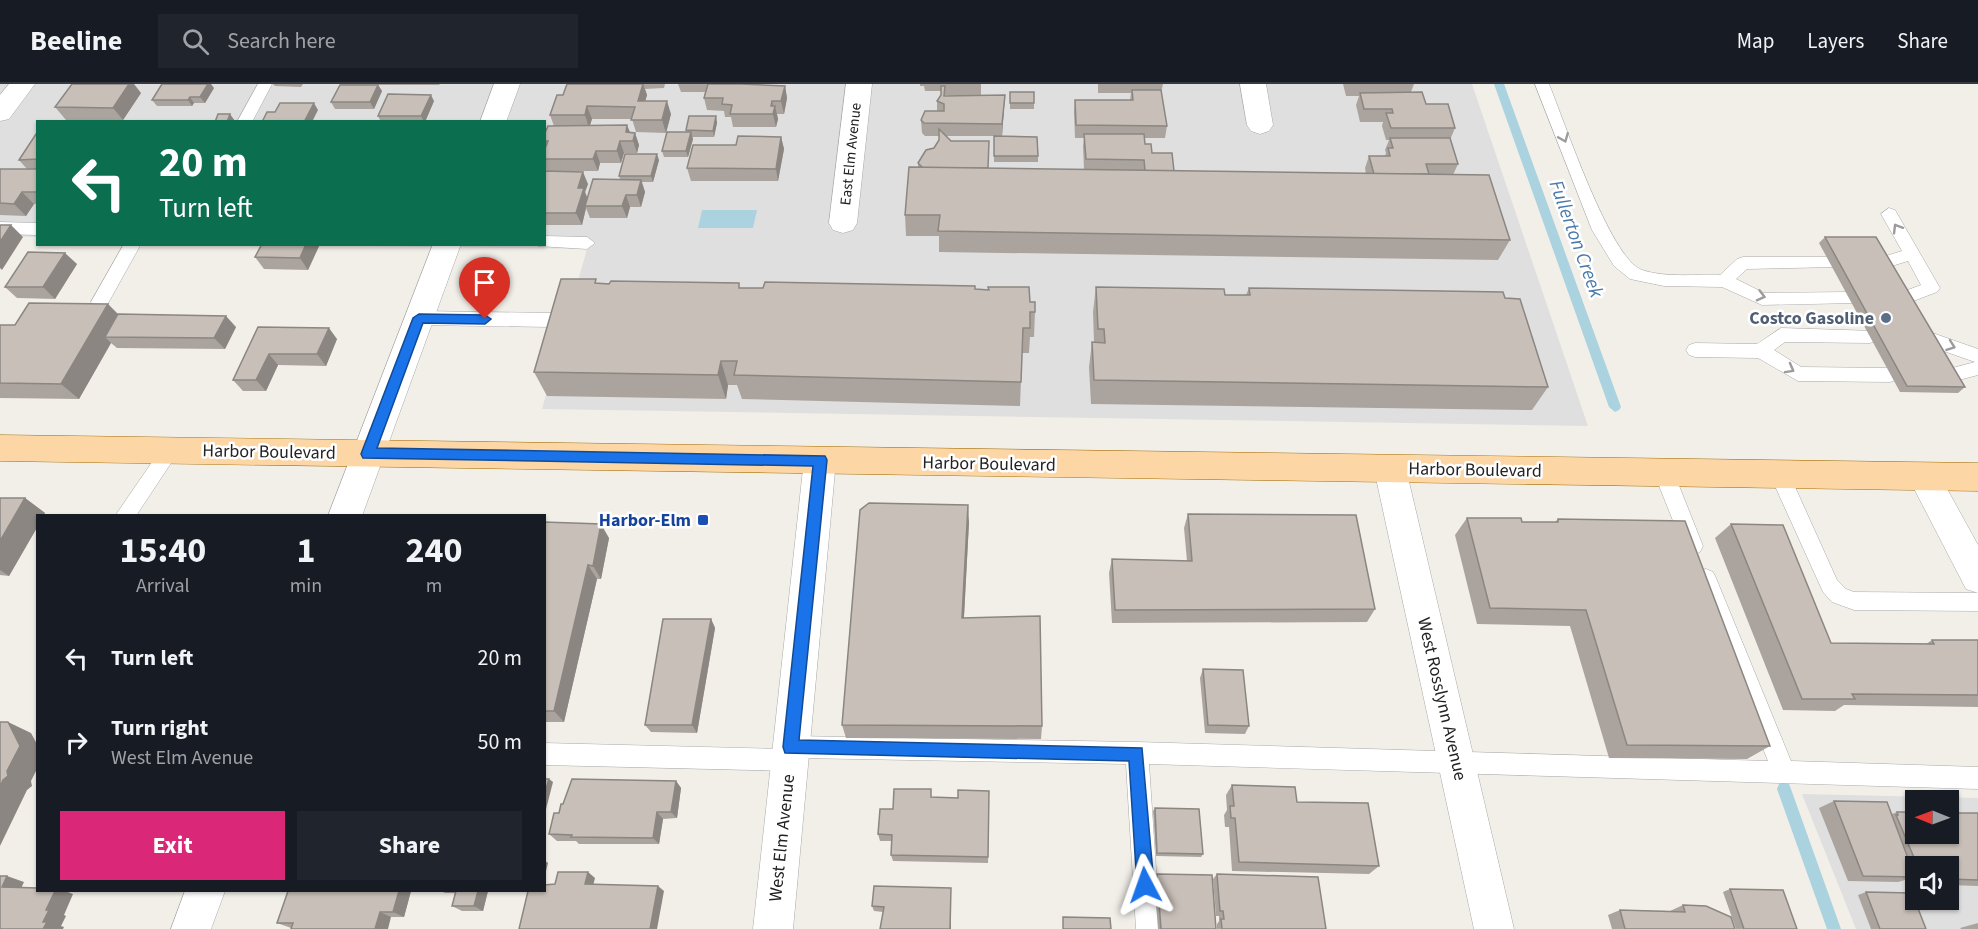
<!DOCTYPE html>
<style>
:root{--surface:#171b24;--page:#20242c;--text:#f1f3f6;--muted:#9ea1a6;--line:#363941;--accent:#db2777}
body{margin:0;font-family:"Source Sans 3",sans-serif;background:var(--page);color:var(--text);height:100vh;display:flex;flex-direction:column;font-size:22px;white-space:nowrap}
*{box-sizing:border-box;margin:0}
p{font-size:20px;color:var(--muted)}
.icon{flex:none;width:33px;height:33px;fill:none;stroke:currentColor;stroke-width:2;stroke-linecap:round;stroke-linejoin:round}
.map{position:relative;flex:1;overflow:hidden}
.details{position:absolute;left:36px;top:430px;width:510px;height:378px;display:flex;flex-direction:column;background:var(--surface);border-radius:0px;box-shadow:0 2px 4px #0004}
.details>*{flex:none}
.top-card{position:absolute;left:36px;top:36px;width:510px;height:126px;border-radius:0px;box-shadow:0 2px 4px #0004;background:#0b6e4f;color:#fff;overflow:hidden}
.needle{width:39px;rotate:271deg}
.buttons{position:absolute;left:1905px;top:706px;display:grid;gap:12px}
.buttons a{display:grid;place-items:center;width:54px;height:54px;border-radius:0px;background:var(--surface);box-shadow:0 2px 4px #0004;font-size:30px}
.pin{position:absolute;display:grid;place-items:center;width:51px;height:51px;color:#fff;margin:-62px -26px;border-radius:50% 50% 50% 0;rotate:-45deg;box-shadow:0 0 6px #0007}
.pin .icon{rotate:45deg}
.me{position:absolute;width:66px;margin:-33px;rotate:356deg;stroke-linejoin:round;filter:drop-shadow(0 0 4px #0008)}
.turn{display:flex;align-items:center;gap:21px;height:126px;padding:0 24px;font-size:27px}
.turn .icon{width:78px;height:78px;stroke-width:2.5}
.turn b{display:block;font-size:42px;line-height:51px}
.eta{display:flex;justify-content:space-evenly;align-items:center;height:102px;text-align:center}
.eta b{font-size:36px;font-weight:700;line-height:42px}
.button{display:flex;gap:12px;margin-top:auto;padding:12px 24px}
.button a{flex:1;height:69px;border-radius:0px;background:var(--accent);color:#fff;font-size:24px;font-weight:700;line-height:69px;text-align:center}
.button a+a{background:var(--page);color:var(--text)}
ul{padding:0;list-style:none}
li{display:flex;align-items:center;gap:18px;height:84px;padding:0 24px}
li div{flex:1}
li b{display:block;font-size:22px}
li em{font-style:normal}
header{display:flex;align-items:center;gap:36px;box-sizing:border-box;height:84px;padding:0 30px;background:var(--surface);border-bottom:2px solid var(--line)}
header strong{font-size:28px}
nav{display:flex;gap:33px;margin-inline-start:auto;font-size:21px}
.search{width:420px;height:54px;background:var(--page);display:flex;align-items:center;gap:15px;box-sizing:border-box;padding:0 21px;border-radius:0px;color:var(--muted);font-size:22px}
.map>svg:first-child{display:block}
</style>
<header>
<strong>Beeline</strong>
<div class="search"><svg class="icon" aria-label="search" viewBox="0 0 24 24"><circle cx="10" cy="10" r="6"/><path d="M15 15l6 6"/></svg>Search here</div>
<nav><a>Map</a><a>Layers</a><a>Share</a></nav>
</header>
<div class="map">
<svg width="1978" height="845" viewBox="0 0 1978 845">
<rect width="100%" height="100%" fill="#f2efe9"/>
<g fill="#e0dfdf" fill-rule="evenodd">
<polygon points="0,0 1472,0 1588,342 542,325 587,165 299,161 544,160 544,38 38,38 37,153 0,152"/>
<path d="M1802,710L1978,714V845H1856ZM1916,717H1948V750H1916ZM1916,783H1948V816H1916Z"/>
</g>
<polygon fill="#aad3df" points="702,126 757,126 753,144 698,144"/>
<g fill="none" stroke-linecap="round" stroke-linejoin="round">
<g fill="#aad3df" fill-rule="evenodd">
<polygon points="1494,0 1504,0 1621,323 1619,326 1615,328 1609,323"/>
<polygon points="1784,698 1789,700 1791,705 1841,845 1827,845 1777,705 1779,700"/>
</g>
<g stroke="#a9a9a9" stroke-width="1">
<g id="service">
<polygon points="258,0 272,0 252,38 237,38"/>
<path d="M1535,0H1549C1564,36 1610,175 1642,186C1666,194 1696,190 1720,191L1737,175L1743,173H1830L1838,179L1836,183L1747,185L1736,195L1764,209L1849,208L1855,209L1858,214L1855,219L1762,221L1722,203L1664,202L1630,195L1614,182L1592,146Z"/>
<polygon points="1889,124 1895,126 1940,204 1937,208 1903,221 1897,220 1894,215 1897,210 1921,201 1908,177 1882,185 1874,179 1876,175 1902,167 1881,130"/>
<polygon points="0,138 38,139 38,151 0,150"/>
<polygon points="544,152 587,153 595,159 587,165 538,162 544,160"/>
<polygon points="124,160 141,160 106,223 94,223 91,218"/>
<polygon points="419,227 551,229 557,231 560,236 557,241 551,243 419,241 413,239 410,234 413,229"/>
<polygon points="1781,244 1876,247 1879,252 1876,257 1870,259 1785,258 1774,266 1801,283 1890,284 1896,286 1899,291 1896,296 1890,298 1798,297 1758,274 1695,273 1689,271 1686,266 1689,261 1695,259 1757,260"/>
<polygon points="1924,246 1978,265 1978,291 1947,299 1941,297 1938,292 1941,287 1975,278 1918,258 1915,253 1918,248"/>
<polygon points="170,359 177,362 179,367 136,432 115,432 163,362"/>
<polygon points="1664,381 1671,383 1674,389 1703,462 1700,468 1693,471 1686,468 1683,462 1654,389 1657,383"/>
<polygon points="1780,383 1787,385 1837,496 1846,505 1854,508 1978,509 1978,527 1854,526 1832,518 1823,508 1770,391 1773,385"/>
<polygon points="1706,485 1713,488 1716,494 1791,677 1978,683 1978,705 1149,680 1160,845 1136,845 1126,680 800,674 798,684 790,687 544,681 544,659 781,665 783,655 791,652 1137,658 1768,677 1696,494 1699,488"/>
</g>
</g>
<g stroke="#a9a9a9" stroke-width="1">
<g id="minor">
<polygon points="9,0 35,0 9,35 0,37 0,11"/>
<polygon points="494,0 520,0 506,38 480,38"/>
<polygon points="846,0 872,0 857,139 853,146 843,149 833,146 829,139"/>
<polygon points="1240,0 1266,0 1273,41 1269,47 1260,50 1251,47 1247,41"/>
<polygon points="433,160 461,160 362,432 328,432"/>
<polygon points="820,363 831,367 836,376 793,845 753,845 804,376 809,367"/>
<polygon points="1390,372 1401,376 1406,385 1514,845 1474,845 1374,385 1379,376"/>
<polygon points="1924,379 1935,383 1978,461 1978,509 1966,505 1908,393 1913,383"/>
<polygon points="185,807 225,807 211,845 171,845"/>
</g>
</g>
<g stroke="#a06b00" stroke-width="1">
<polygon id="primary" points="0,351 1978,379 1978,407 0,377"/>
</g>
<use href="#service" fill="#fff" fill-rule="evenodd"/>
<use href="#minor" fill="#fff" fill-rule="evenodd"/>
<use href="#primary" fill="#fcd6a4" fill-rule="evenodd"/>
</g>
<g fill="#aba49e" fill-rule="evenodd">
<polygon points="273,0 303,0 301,3 275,2"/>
<polygon points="340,0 440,0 439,1 378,1 382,7 374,25 335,25 331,18"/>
<polygon points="567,0 665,0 664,4 645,5 647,11 645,17 671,30 666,49 636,48 632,35 592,35 590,41 630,49 635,49 639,61 637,69 624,69 621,79 600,79 598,87 547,87 544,81 545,64 544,51 554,42 550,31 563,11"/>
<polygon points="678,0 795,0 743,0 785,2 787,14 784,30 777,30 778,35 776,43 733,43 731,33 725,33 724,27 707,26 704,14 705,8 681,8"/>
<path d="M920,0H981V11H1005L1002,52L1038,72V78H994V52H946L951,57L988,84L1084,86L1083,62L1084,54H1075L1074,28L1075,16H1130L1131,9H1098V0H1163L1161,9L1167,42L1165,54H1145V60L1152,69L1174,87L1366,90L1365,84L1369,72H1385L1386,69L1385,66L1389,56H1386L1382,42L1383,38H1360L1356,21L1359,12H1346L1343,0H1414L1411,8L1455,44L1450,56L1458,80L1453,91L1510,156L1498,176L939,168V152H906L905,131L918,84V79L934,64L939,56V52H925L922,49L921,36L937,27V17L941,11V7H925L924,2H920ZM945,11H974L945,12Z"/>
<polygon points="214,4 205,19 194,19 192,22 157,22 152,16"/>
<rect x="1010" y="8" width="24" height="17"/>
<polygon points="141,9 123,36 66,36 55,23"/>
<polygon points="434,17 425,38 381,38 378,32"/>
<polygon points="716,32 717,39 714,53 692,53 693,55 688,73 664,73 662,67 686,48 686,46"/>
<polygon points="38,50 38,120 34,120 26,132 0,131 0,85 27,85 19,76"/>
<polygon points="781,53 784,65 778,97 691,97 687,84 736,61"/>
<polygon points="659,76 653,98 642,98 645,108 641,123 630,123 627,134 590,134 586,124 582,141 544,141 544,87 588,100 585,108 587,113 620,95 619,92"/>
<polygon points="1825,153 1965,303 1958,309 1900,308 1819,159"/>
<polygon points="262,160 320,160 308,186 264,185 255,173"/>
<polygon points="77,180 55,215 17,214 5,203"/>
<polygon points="598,199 741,204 975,205 1030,218 1035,228 1034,253 1030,253 1029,269 1022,269 1020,322 742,315 737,301 728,301 726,315 547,312 534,288"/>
<polygon points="1096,203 1225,211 1246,211 1249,204 1505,214 1548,303 1532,326 1091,320 1089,283 1092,258 1094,258 1093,228"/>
<polygon points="118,230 236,243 225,265 117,264 111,259 79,315 0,314 0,241 15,241"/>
<polygon points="258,243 337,255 326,282 278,281 266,307 243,307 233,296"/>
<polygon points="0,414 25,414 45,429 9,492 0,491"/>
<polygon points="1188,430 1375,525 1367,538 1112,539 1109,489 1112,475 1187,477 1184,444"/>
<polygon points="1467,434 1522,438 1555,438 1558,435 1770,662 1747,675 1609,674 1570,542 1477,540 1455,451"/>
<polygon points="544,438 609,454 601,495 597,495 564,638 544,638"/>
<polygon points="969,438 964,534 1042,642 1041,655 846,654 842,641"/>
<polygon points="1731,440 1831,559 1926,560 1932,556 1978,556 1978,623 1844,621 1835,627 1783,626 1715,454"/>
<polygon points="711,535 715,544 697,649 651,648 645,641"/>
<polygon points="1203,585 1249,642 1245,650 1205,649 1200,594"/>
<polygon points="676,697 681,704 677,734 663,735 659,760 579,760 576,757 557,757 549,750 563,720"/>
<polygon points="1232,701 1297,718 1379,782 1369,790 1232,787 1229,743 1225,743 1224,731 1227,726 1226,711"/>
<polygon points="989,707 988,779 893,777 891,771 892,757 880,757 878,750 893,725 932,713 958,714"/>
<polygon points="1834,717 1892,730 1897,728 1948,750 1948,730 1951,729 1978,729 1978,802 1948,801 1948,783 1916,783 1916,801 1912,801 1910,797 1905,796 1898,798 1848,797 1819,724"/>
<polygon points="1155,724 1203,770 1201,773 1156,772 1153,727"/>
<polygon points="1157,790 1216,845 1158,845 1154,796"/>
<polygon points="1217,790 1326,845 1217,845 1217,840 1219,837 1219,832 1216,832 1213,795"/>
<polygon points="1730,805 1797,845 1736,845 1723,808"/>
<polygon points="411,807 404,833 391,833 291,844 277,839"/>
<polygon points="441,807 488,807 483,827 462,827 452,822 455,809 445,809"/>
<polygon points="1866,808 1926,845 1871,845 1858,811"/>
<polygon points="952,810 883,828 874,827 872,822"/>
<polygon points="1683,821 1735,845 1612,845 1608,831 1620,826 1670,827"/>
<polygon points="1978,839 1978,845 1961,845 1960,844"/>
</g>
<g fill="#8b8681">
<polygon points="129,0 134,0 141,9 123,36 113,24"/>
<polygon points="208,0 211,0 214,4 205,19 200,13"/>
<polygon points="643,0 647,11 642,29 638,17"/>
<polygon points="378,1 382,7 374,25 370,18"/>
<polygon points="785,2 787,14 784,30 781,17"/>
<polygon points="431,11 434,17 425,38 424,38 421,32"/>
<polygon points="1005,11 1004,23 1002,52 1002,40"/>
<polygon points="190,13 194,19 192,22 188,16"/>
<polygon points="667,17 671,30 666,49 662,36"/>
<polygon points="772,17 774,28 775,22 778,35 776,43 771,22"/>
<polygon points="314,19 318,26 312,38 304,38"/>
<polygon points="587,22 592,35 589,44 585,31"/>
<polygon points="230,30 235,37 234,38 227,38"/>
<polygon points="716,32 717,39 714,53 713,47"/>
<polygon points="627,41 632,53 626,48"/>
<polygon points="691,48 693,55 688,73 686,67"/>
<polygon points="635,49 639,61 637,69 633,57"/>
<polygon points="781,53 784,65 778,97 776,85"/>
<polygon points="620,57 624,69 621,79 617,67"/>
<polygon points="596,67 600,79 598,87 593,75"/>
<polygon points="657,70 659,76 653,98 651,92"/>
<polygon points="583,88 588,100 585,108 588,116 585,122 586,124 582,141 576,129 578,104"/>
<polygon points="641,96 645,108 641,123 637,111"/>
<polygon points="22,108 34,120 26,132 14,120"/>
<polygon points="626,111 630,123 627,134 622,122"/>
<polygon points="11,141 23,153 2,186 0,184 0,158"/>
<polygon points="306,160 320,160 308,186 300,174"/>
<polygon points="65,169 77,180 55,215 43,203"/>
<polygon points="108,220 124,236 105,253 111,259 79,315 61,300"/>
<polygon points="226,232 236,243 225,265 214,254"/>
<polygon points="329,244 337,255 326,282 317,270"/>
<polygon points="269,270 278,281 266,307 256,296"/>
<polygon points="721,277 728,301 726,315 718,291"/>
<polygon points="25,414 45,429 43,432 38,432 38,442 9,492 0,486 0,457"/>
<polygon points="968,421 969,438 963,550 962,534"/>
<polygon points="601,440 609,454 601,495 593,482"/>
<polygon points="588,481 597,495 564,638 554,627"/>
<polygon points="711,535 715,544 697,649 692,641"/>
<polygon points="8,638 31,649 38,662 38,683 31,697 32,702 27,706 0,762 0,703 7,687"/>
<polygon points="549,695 553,698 544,733 544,712"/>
<polygon points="676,697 681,704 677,734 671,728"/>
<polygon points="657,728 663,735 659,760 653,754"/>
<polygon points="544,776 548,779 544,795"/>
<polygon points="588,788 595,794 592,806 585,800"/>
<polygon points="7,792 24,798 19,809 2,803"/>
<polygon points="658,802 664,807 657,845 650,845"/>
<polygon points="951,804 951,845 950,845"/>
<polygon points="55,807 65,807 73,810 64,831 66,832 61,842 64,843 63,845 43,845 43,838 46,826"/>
<polygon points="399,807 411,807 404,833 393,828"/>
<polygon points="478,807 488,807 483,827 474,822"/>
<polygon points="380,828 391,833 388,845 375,845"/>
</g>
<g fill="#c7bfb8" stroke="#8b8681" stroke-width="1.5">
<polygon points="72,0 129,0 113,24 55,23"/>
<polygon points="162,0 208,0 200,13 190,13 188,16 152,16"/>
<polygon points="567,0 643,0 638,17 667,17 662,36 631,36 635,23 587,22 585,31 550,31 557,11 563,11"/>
<polygon points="708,0 741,0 785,2 781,17 772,17 771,22 775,22 773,30 730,30 732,21 722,20 723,14 704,14"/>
<polygon points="340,1 378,1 370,18 331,18"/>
<polygon points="941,2 945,2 944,12 1005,11 1002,40 924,39 921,36 925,27 944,27 944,20 937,17 941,11"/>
<polygon points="1132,6 1161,6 1167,42 1076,41 1075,16 1133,16"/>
<rect x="1010" y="8" width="24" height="11"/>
<polygon points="1422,8 1426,20 1448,20 1455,44 1391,44 1386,29 1393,29 1392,25 1364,25 1360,9"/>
<polygon points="388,10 431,11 421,32 378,32"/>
<polygon points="280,19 314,19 304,38 262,38 267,28 275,28"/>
<polygon points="218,30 230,30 227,38 215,38"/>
<polygon points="689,32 716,32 713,47 686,46"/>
<polygon points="627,41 626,48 635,49 633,57 620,57 617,67 596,67 593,75 544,75 544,67 548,57 544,57 544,51 548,42"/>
<polygon points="939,45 951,57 989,57 988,84 923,84 918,79 926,66 934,64 939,56"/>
<polygon points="667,48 691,48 686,67 662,67"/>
<polygon points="36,50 38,50 38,75 19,76"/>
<polygon points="1084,50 1144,50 1145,60 1151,60 1152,69 1172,69 1174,87 1145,87 1144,76 1086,75"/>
<polygon points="738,52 781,53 776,85 687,84 693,61 736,61"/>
<polygon points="994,52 1037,53 1038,72 994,72"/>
<polygon points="1390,54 1450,54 1458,80 1426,80 1429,90 1374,90 1369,72 1390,72 1388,64 1393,64"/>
<polygon points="625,70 657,70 651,92 619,92"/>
<polygon points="909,83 1489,91 1510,156 938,147 940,131 905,131"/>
<polygon points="0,85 38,85 38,108 22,108 14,120 0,119"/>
<polygon points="544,87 583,88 578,104 584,104 576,129 544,129"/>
<polygon points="593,95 641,96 637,111 626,111 622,122 585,122"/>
<polygon points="0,141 11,141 0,158"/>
<polygon points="1825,153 1876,153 1965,303 1907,302"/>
<polygon points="262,160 306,160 300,174 255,173"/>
<polygon points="28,168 65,169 43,203 5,203"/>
<polygon points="561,195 596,195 595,199 609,200 611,197 739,199 739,204 763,204 765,198 975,202 975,205 989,206 988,203 1029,203 1030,218 1035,218 1035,228 1030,228 1030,244 1023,244 1021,298 734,291 737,277 721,277 718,291 534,288"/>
<polygon points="1096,203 1224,205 1225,211 1250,211 1249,204 1503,208 1505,214 1520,215 1548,303 1094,296 1092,258 1105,259 1104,245 1098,245"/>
<polygon points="29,219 108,220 61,300 0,299 0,241 15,241"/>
<polygon points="118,230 226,232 214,254 105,253"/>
<polygon points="258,243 329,244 317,270 269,270 256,296 233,296"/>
<polygon points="0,414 25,414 0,457"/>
<polygon points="869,419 968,421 962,534 1040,532 1042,642 842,641 860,426"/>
<polygon points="1188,430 1356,431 1375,525 1115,526 1112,475 1192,477"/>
<polygon points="1467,434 1521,434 1522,438 1558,438 1558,435 1685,437 1770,662 1627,661 1586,526 1490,524"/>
<polygon points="544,438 601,440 593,482 588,481 554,627 544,627"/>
<polygon points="1731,440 1783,441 1831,559 1934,560 1932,556 1978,556 1978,611 1852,610 1855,615 1802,615"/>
<polygon points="663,535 711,535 692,641 645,641"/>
<polygon points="1203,585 1243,586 1249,642 1208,641"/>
<polygon points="0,638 8,638 20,662 7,687 8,692 3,696 0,703"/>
<polygon points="544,695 549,695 544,712"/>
<polygon points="572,695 676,697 671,728 657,728 653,754 571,753 572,751 549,750 554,729 559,729 561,720 563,720"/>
<polygon points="1232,701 1295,703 1297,718 1368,719 1379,782 1239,778 1235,734 1231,734 1230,722 1234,722"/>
<polygon points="894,705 931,705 931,713 958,714 958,706 989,707 988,773 891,771 892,751 878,750 880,725 893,725"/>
<polygon points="1834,717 1887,718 1915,793 1863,792"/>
<polygon points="1155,724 1199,725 1203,770 1157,769"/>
<polygon points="1897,728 1916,728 1916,750 1948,750 1948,733 1951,738 1955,738 1951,729 1978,729 1978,796 1948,795 1948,783 1918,783 1896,731 1898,731"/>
<polygon points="558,788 588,788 585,800 658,802 650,845 519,845 528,807 544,807 544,801 555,800"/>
<polygon points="1157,790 1212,791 1216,845 1161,845"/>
<polygon points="1217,790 1318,793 1326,845 1222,845 1221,835 1224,835 1223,827 1220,827"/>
<polygon points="0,792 7,792 2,803 38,804 38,807 55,807 46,826 49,826 43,838 47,838 43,845 0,845"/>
<polygon points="874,802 951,804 950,845 880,845 884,823 872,822"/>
<polygon points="1730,805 1783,806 1797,845 1744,845"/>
<polygon points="288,807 399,807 393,828 380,828 375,845 291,845 293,839 277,839"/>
<polygon points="456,807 478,807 474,822 452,822"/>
<polygon points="1866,808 1912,809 1926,845 1880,845"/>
<polygon points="1683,821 1706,822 1731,833 1735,845 1625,845 1620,826 1685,828"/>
<polygon points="1063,833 1110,834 1111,845 1063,845"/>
</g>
<defs><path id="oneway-chevron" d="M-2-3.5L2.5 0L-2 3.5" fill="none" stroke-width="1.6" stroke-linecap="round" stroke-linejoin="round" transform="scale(1.5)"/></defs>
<g stroke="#9c9c9c">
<use href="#oneway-chevron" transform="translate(1564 54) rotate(68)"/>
<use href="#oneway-chevron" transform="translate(1897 144) rotate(-121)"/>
<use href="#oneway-chevron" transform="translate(1761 212) rotate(15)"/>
<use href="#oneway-chevron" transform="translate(1951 262) rotate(20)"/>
<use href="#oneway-chevron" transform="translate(1790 285) rotate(29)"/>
</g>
<polygon fill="#1a73e8" stroke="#114b97" stroke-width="1.5" points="419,230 485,231 491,235 485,240 423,239 377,364 825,372 827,376 799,656 1142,664 1154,801 1151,807 1145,809 1140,807 1137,801 1129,677 785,669 783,663 813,382 363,374 361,370 413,234"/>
<circle fill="#5c6f8a" stroke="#fff" stroke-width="2" cx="1886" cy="234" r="6"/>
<rect fill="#1a4fb4" stroke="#fff" stroke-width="2" x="697" y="430" width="12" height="12" rx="3"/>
<g text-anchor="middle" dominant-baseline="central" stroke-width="5" stroke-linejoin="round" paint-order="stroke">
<g font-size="15" fill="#222" stroke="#fff">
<text transform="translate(851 70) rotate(-84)">East Elm Avenue</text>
</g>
<g font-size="18" font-weight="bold" fill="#4e5e75" stroke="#fff" text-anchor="end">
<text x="1874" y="234">Costco Gasoline</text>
</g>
<g font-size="18" fill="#222" stroke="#fff">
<text transform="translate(269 368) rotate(1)">Harbor Boulevard</text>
<text transform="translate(989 380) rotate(1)">Harbor Boulevard</text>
<text transform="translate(1475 386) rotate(1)">Harbor Boulevard</text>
<text transform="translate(1442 615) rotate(77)">West Rosslynn Avenue</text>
<text transform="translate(782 754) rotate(-84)">West Elm Avenue</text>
</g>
<g font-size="18" font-weight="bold" fill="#164399" stroke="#fff" text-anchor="end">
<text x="691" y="436">Harbor-Elm</text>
</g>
<g font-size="20" font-style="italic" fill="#4a7aab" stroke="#fff">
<text transform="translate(1576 155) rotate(70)">Fullerton Creek</text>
</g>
</g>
</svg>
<div class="buttons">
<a><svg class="needle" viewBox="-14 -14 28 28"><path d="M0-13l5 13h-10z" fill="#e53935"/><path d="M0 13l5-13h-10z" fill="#9ea1a6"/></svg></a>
<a><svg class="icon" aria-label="sound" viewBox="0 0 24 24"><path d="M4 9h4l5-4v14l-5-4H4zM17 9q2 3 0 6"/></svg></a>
</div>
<div class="pin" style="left:485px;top:235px;background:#d93025"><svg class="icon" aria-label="arrive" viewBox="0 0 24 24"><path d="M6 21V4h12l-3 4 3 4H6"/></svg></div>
<svg class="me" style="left:1145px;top:801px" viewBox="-20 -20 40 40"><path d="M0-17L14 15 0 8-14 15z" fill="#1a73e8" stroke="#fff" stroke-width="4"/></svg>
<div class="top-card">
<div class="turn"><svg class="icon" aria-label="left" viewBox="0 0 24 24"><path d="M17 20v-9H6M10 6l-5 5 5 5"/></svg><div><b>20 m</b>Turn left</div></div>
</div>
<section class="details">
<div class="eta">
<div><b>15:40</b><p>Arrival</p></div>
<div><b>1</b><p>min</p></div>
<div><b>240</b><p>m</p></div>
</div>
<ul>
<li><svg class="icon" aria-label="left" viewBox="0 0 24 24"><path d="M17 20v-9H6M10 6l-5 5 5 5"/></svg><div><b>Turn left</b></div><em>20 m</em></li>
<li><svg class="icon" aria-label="right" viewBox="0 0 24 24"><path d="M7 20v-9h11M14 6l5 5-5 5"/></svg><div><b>Turn right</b><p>West Elm Avenue</p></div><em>50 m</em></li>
</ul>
<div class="button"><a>Exit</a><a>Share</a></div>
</section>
</div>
